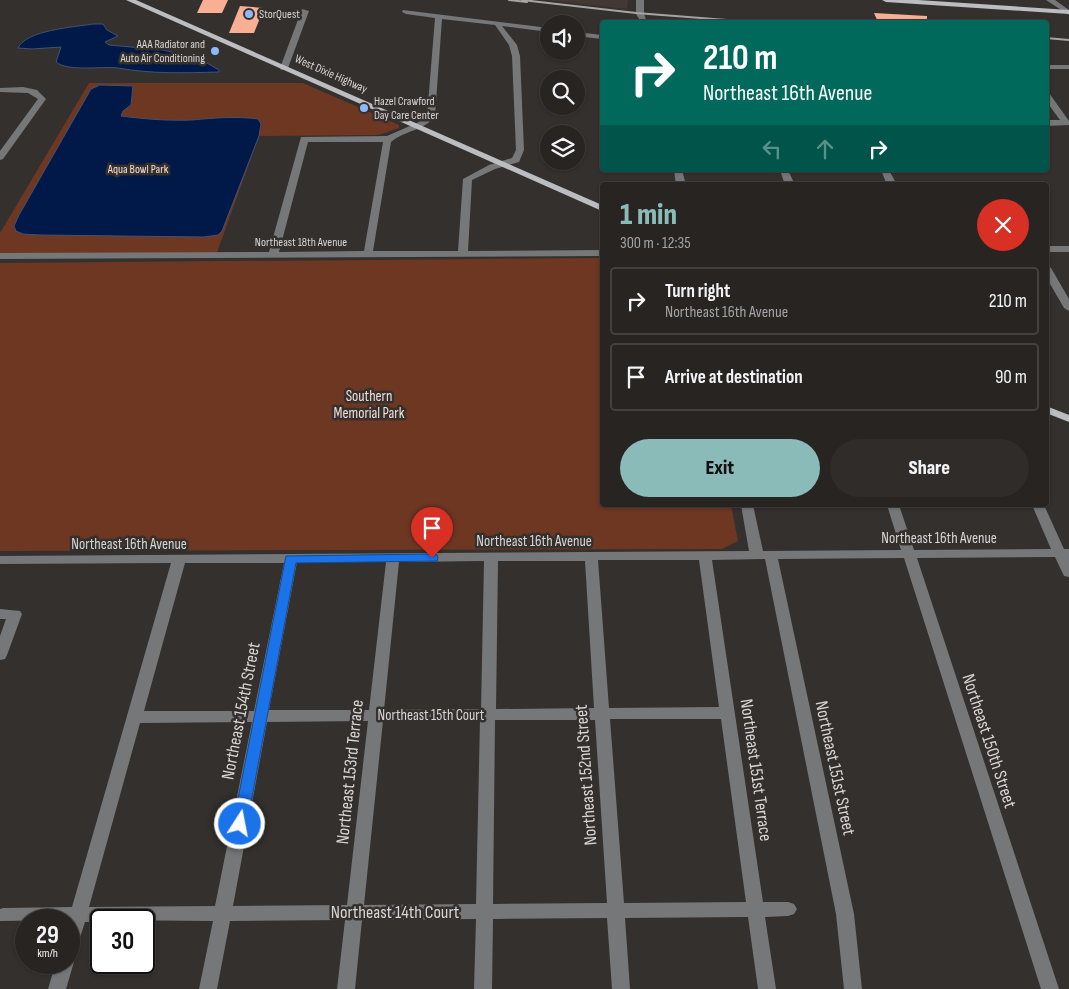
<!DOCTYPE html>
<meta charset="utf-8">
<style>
:root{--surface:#272422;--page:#2f2c2a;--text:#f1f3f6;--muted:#a4a4a5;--line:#434140;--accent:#8bbbb9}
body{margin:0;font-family:"Sofia Sans Condensed",sans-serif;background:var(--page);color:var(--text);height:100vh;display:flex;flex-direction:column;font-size:19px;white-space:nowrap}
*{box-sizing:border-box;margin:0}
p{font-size:16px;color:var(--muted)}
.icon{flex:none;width:28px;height:28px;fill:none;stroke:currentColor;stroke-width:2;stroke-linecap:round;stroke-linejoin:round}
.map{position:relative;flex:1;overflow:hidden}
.sheet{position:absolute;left:600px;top:182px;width:449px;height:325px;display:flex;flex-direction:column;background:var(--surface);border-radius:5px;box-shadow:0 1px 4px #0004,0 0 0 1px var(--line)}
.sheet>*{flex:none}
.top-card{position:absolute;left:600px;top:20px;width:449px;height:152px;border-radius:5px;box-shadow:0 1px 4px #0004,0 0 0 1px var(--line);background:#00695c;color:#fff;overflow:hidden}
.controls{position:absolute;left:540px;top:15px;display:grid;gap:10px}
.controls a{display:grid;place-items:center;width:45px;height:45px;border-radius:50%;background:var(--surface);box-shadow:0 1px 4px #0004,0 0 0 1px var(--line);font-size:25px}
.speed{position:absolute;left:15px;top:909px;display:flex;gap:10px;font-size:25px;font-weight:700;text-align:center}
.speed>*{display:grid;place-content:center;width:65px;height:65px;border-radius:50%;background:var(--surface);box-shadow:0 1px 4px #0004,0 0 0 1px var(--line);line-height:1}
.speed small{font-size:12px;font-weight:400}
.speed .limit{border:2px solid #111;border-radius:8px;background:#fff;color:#111}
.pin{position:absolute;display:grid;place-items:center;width:42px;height:42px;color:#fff;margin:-51px -21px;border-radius:50% 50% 50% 0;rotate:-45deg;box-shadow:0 0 5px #0007}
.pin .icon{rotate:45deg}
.me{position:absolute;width:55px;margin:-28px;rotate:11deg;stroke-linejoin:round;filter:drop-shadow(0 0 4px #0008)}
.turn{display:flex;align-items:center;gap:18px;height:105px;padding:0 20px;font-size:22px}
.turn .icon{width:65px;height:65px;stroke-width:2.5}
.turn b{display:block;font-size:35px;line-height:42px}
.lanes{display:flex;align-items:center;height:48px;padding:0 20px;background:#0003;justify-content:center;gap:25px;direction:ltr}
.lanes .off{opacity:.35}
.round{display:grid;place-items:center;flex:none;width:52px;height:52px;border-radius:26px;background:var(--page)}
.head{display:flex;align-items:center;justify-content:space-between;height:85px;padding:0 20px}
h1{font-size:30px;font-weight:800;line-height:38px;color:var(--accent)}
.action{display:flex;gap:10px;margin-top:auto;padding:10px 20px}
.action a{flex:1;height:58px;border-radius:30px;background:var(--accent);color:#111;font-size:20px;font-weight:800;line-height:58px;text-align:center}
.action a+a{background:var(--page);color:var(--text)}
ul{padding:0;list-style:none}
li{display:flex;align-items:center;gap:15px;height:68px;margin:0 10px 8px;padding:0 10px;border:2px solid var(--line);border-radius:5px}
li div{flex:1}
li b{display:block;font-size:19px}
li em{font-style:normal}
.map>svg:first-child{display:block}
</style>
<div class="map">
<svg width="1069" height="989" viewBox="0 0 1069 989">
<rect width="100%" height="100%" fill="#34302e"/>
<polygon fill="#423834" points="546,0 628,0 627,9"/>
<g fill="#6d3722">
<polygon points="89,83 303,83 399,125 399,128 378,135 259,136 216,255 0,256 0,233"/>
<polygon points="602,258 602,505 731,505 738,541 722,549 0,551 0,263"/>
</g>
<g fill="#001948" stroke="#415272">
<path d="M93,24H103L107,30L118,36L105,42L109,45L163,50L200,59L219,70V72C185,73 151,74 118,68C102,66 68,72 56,62L61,47L32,49L18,48C26,30 75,27 93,24Z"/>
<path d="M100,85L133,86L131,105L123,111L121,116C144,119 168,121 192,120C214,118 236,116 258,119L261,124L259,136L222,231L218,235L204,237L40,235L23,234L16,231L14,226L19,215L91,89Z"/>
</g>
<g fill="#f9af93">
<polygon points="203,0 228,0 222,13 197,13"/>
<polygon points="240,6 264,8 254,33 229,33"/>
<polygon points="874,13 927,16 927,22 878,22"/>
</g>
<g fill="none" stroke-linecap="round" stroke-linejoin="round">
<g fill="#767779" fill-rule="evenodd">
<polygon points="636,0 644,0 644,14 647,22 641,22 636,14"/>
<polygon points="1046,0 1055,0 1069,10 1069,15"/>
<polygon points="302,9 309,11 288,68 281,70 280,68"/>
<path d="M403,10L549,28V32L502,26L517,45L520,56L524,150L519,162L495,169L472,180L468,251L602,250V256L0,259V253L269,252L301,137L387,136L419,122L427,116L435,18L406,14L402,12ZM442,19L495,25L509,45L512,56L516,150L512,158L489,165L463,179L458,251H373L391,142C405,130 424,131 435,116ZM308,142H383L364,251L279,252Z"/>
<polygon points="576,32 602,35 602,39 576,36"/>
<rect x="1046" y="65" width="23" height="4"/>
<polygon points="23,87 37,90 46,99 3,159 0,160 0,151 38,99 28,93 0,92 0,88"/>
<polygon points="1046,93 1049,93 1069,121 1069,125 1046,126 1046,120 1060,120 1046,101"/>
<polygon points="674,170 682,170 686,185 676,185"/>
<polygon points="780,170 788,170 795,185 785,185"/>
<polygon points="881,170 889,170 897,185 887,185"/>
<rect x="1046" y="246" width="23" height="6"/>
<polygon points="1046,265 1051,268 1069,299 1069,311 1064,308 1046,277"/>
<path d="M741,505H753L763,551L901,550L887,505H899L914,550L1051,549L1032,505H1044L1064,549H1069V577L1064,576L1055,557L917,558L1059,989H1041L904,558L778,559L854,914L862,989H844L836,914L765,559L712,560L763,902H788L794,904L797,909L794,914L788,916L765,917L776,989H758L748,917L625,918L630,989H612L607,918L493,919L492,989H474L476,919L362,920L355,989H337L345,920L230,921L217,989H199L213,921L101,920V922H85L75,953L69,956L74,962L66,989H48L56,962H69V920L0,921V909L3,908L72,907L171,563L0,564V556L749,551ZM598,560H699L719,707L609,708ZM484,561L481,709L384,710L399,562ZM498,561H585L594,708L496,709ZM297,562H386L369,710H269ZM185,563H284L254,711H144ZM610,719H721L746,902L624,903ZM480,720L476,904L364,905L383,721ZM495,720H595L607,903L493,904ZM368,721L347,905L233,906L267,722ZM252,722L215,906L89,907L140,723Z"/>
<polygon points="0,609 20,611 22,614 7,655 5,659 0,660 0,636 6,619 0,619"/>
</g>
<g fill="#bbbdc1" fill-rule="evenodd">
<polygon points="126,0 136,0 602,205 602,211"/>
<polygon points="882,0 918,0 1069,10 1069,14 886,2"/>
<polygon points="1046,406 1069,415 1069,422 1046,413"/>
</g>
<g stroke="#a7a5a4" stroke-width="2">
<polyline points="509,0 527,2"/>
<polyline points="522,0 636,13 753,22"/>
<polyline points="1046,38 1069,40"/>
</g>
</g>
<polygon fill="#1a73e8" stroke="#114b97" points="432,554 437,555 438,558 437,561 296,563 247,824 245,828 240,829 235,828 233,824 286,556"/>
<g fill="#8db9fc" stroke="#34302e" stroke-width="2">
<circle cx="249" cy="14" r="5"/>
<circle cx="215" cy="51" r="5"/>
<circle cx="364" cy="108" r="5"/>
</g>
<g text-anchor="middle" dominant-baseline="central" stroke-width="5" stroke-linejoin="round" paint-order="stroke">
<g font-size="12" fill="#d8d6d5" stroke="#34302e" text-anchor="start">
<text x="259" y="14">StorQuest</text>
<text x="205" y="44" text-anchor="end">AAA Radiator and<tspan x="205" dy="14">Auto Air Conditioning</tspan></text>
<text x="374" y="101">Hazel Crawford<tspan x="374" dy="14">Day Care Center</tspan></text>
</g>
<g font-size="12" fill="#d8d6d5" stroke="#34302e">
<text transform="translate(331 74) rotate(24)">West Dixie Highway</text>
<text x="301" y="242">Northeast 18th Avenue</text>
</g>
<g font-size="12" fill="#f5ddd4" stroke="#34302e">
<text x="138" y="169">Aqua Bowl Park</text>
</g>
<g font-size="15" fill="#f5ddd4" stroke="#34302e">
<text x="369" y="396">Southern<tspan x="369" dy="17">Memorial Park</tspan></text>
</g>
<g font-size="15" fill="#d8d6d5" stroke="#34302e">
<text x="939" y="538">Northeast 16th Avenue</text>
<text x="534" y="541">Northeast 16th Avenue</text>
<text x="129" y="544">Northeast 16th Avenue</text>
<text x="431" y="715">Northeast 15th Court</text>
</g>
<g font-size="18" fill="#d8d6d5" stroke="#34302e">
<text transform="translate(241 711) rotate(-79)">Northeast 154th Street</text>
<text transform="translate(989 741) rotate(72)">Northeast 150th Street</text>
<text transform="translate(835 768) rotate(78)">Northeast 151st Street</text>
<text transform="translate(756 770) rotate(82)">Northeast 151st Terrace</text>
<text transform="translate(350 772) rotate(-84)">Northeast 153rd Terrace</text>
<text transform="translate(586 775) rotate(-94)">Northeast 152nd Street</text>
<text x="395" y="912">Northeast 14th Court</text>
</g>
</g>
</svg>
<div class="controls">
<a><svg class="icon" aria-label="sound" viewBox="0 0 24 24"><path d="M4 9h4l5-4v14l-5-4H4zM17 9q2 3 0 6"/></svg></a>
<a><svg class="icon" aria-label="search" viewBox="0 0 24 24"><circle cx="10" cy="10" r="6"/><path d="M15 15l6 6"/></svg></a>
<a><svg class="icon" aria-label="layers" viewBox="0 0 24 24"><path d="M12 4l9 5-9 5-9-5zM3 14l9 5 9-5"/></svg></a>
</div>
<div class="speed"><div>29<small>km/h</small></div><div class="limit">30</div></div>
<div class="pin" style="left:432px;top:558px;background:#d93025"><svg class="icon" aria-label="arrive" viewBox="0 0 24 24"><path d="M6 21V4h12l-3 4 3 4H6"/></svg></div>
<svg class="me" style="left:240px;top:824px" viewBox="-20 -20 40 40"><circle r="17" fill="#1a73e8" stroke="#fff" stroke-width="3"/><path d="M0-11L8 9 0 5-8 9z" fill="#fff"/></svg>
<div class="top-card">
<div class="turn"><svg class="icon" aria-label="right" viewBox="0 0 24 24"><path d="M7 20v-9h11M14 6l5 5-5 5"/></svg><div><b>210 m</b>Northeast 16th Avenue</div></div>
<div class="lanes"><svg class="icon off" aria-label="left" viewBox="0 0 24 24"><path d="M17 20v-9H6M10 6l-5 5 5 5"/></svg><svg class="icon off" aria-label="ahead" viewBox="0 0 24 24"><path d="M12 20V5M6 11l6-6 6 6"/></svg><svg class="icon" aria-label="right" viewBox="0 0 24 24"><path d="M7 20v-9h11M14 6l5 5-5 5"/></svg></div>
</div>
<section class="sheet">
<div class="head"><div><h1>1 min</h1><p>300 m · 12:35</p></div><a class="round" style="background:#d93025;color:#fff"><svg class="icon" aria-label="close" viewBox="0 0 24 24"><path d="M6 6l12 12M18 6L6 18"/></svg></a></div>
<ul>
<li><svg class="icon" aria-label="right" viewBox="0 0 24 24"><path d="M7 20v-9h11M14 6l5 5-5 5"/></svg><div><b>Turn right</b><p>Northeast 16th Avenue</p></div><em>210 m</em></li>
<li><svg class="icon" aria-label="arrive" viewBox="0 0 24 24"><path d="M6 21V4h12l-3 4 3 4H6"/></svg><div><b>Arrive at destination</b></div><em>90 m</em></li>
</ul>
<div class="action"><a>Exit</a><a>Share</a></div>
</section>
</div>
